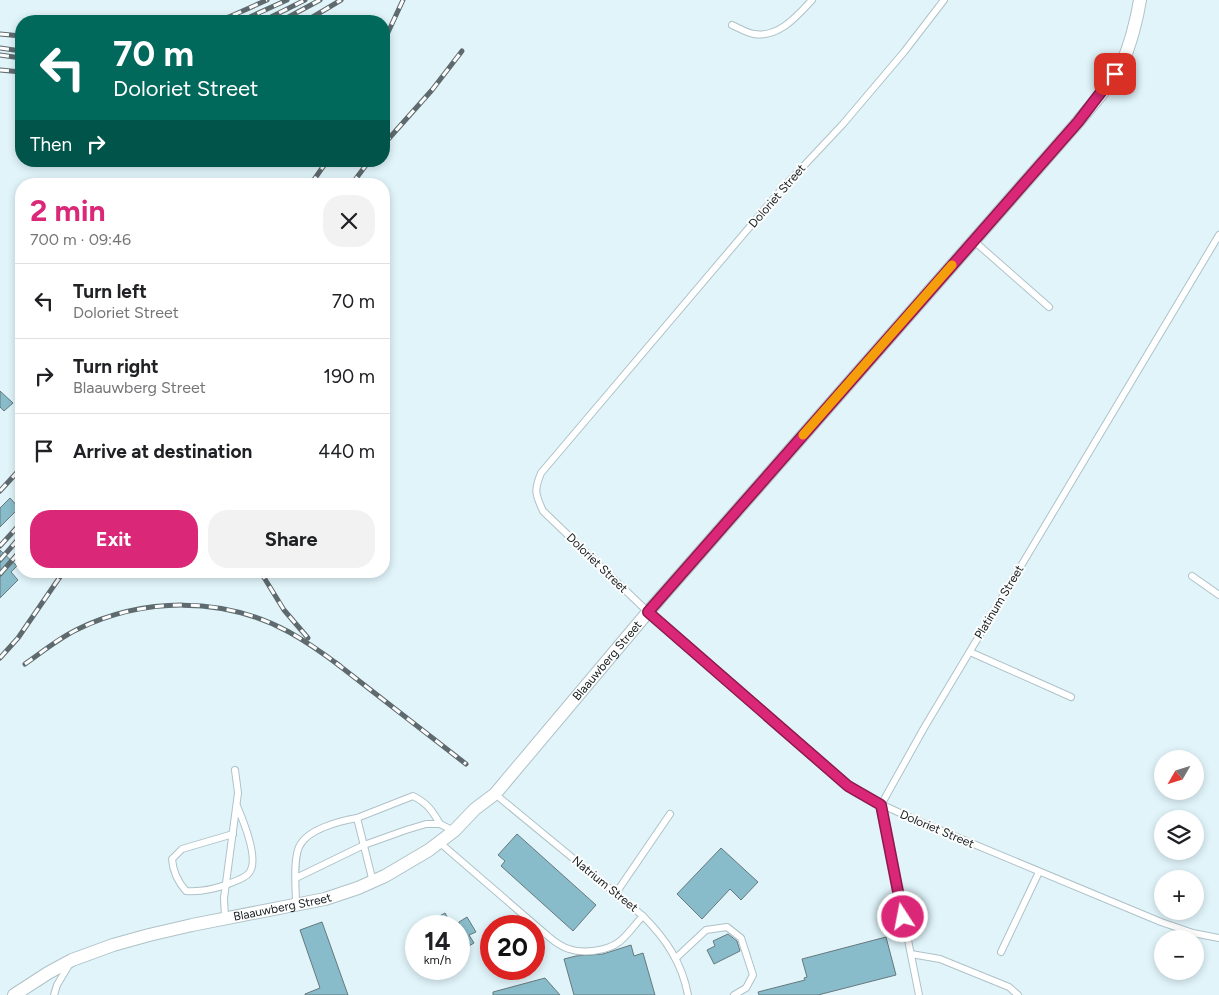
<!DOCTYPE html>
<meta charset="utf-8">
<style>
:root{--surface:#fff;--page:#f2f2f2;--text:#202124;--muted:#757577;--line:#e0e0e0;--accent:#db2777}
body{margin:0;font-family:Figtree,sans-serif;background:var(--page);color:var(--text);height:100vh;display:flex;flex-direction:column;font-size:19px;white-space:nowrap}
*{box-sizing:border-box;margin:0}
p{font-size:16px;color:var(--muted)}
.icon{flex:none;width:28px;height:28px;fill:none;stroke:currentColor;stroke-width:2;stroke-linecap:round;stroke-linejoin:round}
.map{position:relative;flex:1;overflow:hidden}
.drawer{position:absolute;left:15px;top:178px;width:375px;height:400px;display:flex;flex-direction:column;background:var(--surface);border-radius:20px;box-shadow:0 2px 8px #0003}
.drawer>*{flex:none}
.banner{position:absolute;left:15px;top:15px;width:375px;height:152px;border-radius:20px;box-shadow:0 2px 8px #0003;background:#00695c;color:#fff;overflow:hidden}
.needle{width:32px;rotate:231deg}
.fabs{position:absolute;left:1154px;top:750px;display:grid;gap:10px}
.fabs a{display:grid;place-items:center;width:50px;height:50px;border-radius:50%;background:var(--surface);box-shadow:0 2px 8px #0003;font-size:25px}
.speed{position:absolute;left:405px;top:915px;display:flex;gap:10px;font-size:25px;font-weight:700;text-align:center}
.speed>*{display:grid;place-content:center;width:65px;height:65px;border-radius:50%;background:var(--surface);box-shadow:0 2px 8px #0003;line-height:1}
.speed small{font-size:12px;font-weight:400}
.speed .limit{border:8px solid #d22;background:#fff;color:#111}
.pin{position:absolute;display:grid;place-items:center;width:42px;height:42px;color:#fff;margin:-21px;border-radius:10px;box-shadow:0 2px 8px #0006}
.me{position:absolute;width:55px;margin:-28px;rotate:349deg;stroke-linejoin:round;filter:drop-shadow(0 0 4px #0008)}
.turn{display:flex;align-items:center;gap:18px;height:105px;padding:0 15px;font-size:22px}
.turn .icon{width:65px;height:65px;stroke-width:2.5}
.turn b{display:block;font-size:35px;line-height:42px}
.then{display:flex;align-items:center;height:48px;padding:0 15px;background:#0003;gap:10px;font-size:19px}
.round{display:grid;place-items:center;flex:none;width:52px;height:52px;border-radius:20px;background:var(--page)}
.overview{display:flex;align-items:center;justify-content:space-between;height:85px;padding:0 15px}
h1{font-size:30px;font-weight:700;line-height:38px;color:var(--accent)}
.primary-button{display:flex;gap:10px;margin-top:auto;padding:10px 15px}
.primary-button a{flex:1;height:58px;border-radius:20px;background:var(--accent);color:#fff;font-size:20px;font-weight:700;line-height:58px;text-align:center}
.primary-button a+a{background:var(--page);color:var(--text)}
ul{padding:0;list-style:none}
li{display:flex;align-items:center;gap:15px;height:75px;padding:0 15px;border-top:1px solid var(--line)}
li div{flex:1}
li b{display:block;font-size:19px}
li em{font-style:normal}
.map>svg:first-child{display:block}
</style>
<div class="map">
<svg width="1219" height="995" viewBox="0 0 1219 995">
<rect width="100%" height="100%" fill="#e0f4fa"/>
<g fill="#89bcca" stroke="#66787d">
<polygon points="0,391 13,403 4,411 0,407"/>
<polygon points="10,498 19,508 0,527 0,508"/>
<polygon points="0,550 17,566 11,572 18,580 0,598"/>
<polygon points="517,834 596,905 573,931 501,866 505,861 498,855"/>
<polygon points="721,848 758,882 741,900 730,889 702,919 677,894"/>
<polygon points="445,913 452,926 422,926"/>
<polygon points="467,917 476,932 469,935 474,943 459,952 459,922"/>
<polygon points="322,922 348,995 305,995 305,994 320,988 300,930"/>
<polygon points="728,934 737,941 740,951 714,964 707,950 715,946 713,941"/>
<polygon points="886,937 896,975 818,995 759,995 758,992 805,980 804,978 807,977 802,959"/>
<polygon points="631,945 634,956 643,953 655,995 574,995 564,959 576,956 603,954"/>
<polygon points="545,978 560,995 493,995 493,992"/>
</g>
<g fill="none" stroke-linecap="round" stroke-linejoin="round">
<g stroke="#aec2c7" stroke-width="8">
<g id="lane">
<path d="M944,0L904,52L843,124L781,190L541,473C534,490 535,494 543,511L648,612L848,786L865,797L911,818L1161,922L1193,933L1219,938"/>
<path d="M732,25C739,28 747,33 754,34C779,38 797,16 812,0"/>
<polyline points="974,241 1049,307"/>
<polyline points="1192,576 1219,595"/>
<polyline points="970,652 1071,697"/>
<path d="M495,794L643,916C666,939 682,963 688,995"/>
<path d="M357,818L413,796C427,803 432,810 440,824"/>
<path d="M233,834L182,849L172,859C173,872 177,881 186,891C200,892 215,889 228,884C235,881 244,879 249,873C260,860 243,820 237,806"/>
<path d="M439,842L549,937C555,942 562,947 569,949C583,954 607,951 619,942C628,935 635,924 643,916"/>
<polyline points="296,878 364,845 406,830 426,824 440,824 454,831"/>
<polyline points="616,893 670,814"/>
<path d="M296,905C296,889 293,861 299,847C307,829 340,821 357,818L373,882"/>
<polyline points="225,918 224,898 238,793 235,770"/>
<polyline points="1001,952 1039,872"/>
<polyline points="911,954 940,959 1009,987 1018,995"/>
<polyline points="676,958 706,930 727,927 741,938 753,975 746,988 734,995"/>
<polyline points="54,995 57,985 69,965"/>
<polyline points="919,995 881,805 924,728 1219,235"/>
</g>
</g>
<g stroke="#aec2c7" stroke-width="14">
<g id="street">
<path id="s1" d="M14,995L48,973L72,960L113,945L149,935L192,925L325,899L358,888L385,876L429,850L454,831L475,809L495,794L648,612L1078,122C1093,103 1111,85 1122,63C1130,46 1137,19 1140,0"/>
</g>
</g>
<use href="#lane" stroke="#fff" stroke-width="6"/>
<use href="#street" stroke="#fff" stroke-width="12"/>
<g stroke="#5e6a6e" stroke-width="5">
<g id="rail">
<polyline points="216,21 229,17 267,0"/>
<polyline points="241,21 287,0"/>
<polyline points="263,21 305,0"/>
<polyline points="281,21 320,0"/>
<polyline points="306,21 341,0"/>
<polyline points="0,34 21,36"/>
<polyline points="384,41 403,0"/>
<polyline points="0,48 21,51"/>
<polyline points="0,55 21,58"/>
<polyline points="0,70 21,72"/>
<polyline points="384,144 432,90 462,51"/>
<polyline points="311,184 327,161"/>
<polyline points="352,184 369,161"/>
<polyline points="0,491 21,468"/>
<polyline points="0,546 21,523"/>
<polyline points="0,560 21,536"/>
<polyline points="260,571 284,610 308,638"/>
<polyline points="0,574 21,550"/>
<polyline points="0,658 18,638 64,571"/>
<polyline points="336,663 466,764"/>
<path d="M25,664C42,652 58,639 76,630C143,597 223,596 289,632C307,642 324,654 340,666"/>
</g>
</g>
<use href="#rail" stroke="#fdfdfd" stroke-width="3" stroke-dasharray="9" stroke-linecap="butt"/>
</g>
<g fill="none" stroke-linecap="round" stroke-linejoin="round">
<g stroke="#8e194d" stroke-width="12">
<polyline id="route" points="903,917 881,805 848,786 648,612 1078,122 1115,74"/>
</g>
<use href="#route" stroke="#db2777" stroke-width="9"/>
<polyline stroke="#f59e0b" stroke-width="9" points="803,435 952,265"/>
</g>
<g text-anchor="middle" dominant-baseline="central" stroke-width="4" stroke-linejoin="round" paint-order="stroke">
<g font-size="12" fill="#141c1e" stroke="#fdfdfd">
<text transform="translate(777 196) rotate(-49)">Doloriet Street</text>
<text transform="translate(597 563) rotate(44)">Doloriet Street</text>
<text transform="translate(999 602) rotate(-59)">Platinum Street</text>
<text stroke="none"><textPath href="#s1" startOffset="705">Blaauwberg Street</textPath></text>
<text transform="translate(937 829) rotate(23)">Doloriet Street</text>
<text transform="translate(605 884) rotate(39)">Natrium Street</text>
<text stroke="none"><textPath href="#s1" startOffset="285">Blaauwberg Street</textPath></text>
</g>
</g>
</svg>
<div class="fabs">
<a><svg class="needle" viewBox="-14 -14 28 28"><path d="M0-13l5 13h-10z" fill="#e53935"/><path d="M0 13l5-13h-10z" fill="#757577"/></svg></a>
<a><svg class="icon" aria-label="layers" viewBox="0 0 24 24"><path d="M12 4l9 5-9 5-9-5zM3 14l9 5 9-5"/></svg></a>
<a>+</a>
<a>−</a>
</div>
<div class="speed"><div>14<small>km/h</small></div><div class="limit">20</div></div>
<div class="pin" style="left:1115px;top:74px;background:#d93025"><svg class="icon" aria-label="arrive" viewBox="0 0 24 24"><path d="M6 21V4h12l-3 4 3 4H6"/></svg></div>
<svg class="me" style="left:903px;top:917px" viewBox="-20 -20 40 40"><circle r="17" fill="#db2777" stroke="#fff" stroke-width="3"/><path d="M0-11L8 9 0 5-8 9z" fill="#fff"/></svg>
<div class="banner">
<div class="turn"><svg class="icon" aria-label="left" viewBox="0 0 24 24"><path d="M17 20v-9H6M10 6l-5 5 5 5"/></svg><div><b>70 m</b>Doloriet Street</div></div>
<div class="then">Then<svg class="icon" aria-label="right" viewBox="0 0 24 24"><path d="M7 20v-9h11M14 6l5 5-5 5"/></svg></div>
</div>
<section class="drawer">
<div class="overview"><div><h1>2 min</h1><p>700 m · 09:46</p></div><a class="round"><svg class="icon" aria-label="close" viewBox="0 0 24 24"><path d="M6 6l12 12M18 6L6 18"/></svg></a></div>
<ul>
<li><svg class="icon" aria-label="left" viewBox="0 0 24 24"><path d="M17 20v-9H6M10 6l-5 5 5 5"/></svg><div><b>Turn left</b><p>Doloriet Street</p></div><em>70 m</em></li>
<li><svg class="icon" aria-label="right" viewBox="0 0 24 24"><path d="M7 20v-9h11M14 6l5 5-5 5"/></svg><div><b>Turn right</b><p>Blaauwberg Street</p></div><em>190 m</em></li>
<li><svg class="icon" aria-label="arrive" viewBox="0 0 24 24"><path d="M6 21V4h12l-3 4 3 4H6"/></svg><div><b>Arrive at destination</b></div><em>440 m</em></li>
</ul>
<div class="primary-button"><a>Exit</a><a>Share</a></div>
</section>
</div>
